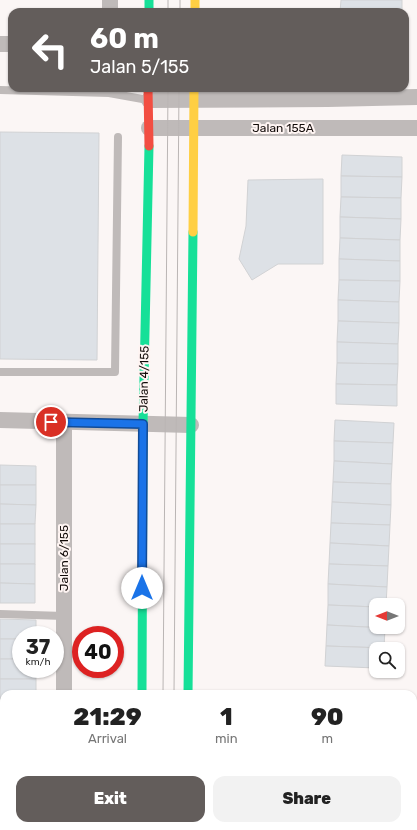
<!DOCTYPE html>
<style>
:root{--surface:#fff;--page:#f2f2f2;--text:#222;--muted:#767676;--accent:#635d5b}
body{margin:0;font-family:Rubik,sans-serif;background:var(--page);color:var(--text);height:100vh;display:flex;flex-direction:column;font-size:15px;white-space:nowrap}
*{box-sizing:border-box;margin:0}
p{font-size:13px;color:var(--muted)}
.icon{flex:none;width:22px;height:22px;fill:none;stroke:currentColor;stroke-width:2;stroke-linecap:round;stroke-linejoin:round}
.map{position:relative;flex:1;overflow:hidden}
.details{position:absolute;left:0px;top:690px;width:417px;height:140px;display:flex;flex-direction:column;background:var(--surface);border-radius:12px 12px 0 0;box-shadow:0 1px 3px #0004}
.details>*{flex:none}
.hud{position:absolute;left:8px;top:8px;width:401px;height:84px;border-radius:12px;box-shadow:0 1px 3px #0004;background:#635d5b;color:#fff;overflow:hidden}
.needle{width:26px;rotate:270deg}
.controls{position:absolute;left:369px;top:598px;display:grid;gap:8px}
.controls a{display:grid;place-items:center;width:36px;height:36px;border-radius:8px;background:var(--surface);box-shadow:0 1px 3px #0004;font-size:20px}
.speed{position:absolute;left:12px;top:626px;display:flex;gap:8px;font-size:20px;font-weight:700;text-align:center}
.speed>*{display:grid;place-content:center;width:52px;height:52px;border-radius:50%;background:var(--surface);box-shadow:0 1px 3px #0004;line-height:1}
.speed small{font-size:10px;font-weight:400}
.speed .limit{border:6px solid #d22;background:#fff;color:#111}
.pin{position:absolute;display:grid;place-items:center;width:34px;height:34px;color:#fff;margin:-17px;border:2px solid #fff;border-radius:50%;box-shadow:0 1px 4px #0007}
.me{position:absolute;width:44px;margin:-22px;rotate:0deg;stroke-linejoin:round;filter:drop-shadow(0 0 3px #0008)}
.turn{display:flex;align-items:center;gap:14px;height:84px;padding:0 16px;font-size:18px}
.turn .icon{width:52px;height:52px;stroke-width:2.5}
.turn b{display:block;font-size:28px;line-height:34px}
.eta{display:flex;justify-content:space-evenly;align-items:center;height:68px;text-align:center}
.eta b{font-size:24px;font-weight:800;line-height:28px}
.action{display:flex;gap:8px;margin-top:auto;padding:8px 16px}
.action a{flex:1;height:46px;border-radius:12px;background:var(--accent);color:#fff;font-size:16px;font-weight:800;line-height:46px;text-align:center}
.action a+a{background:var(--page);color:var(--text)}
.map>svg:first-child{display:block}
</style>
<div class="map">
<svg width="417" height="830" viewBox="0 0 417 830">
<rect width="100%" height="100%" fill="#fbf6f5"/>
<g fill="#dde1e6" stroke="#d1d2d4">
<polygon points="341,0 402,0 402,12 340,12"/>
<polygon points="0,132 99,133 97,360 0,359"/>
<polygon points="342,155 402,157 402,177 341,176"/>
<polygon points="341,176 402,177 401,198 341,197"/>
<polygon points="323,179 323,264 278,264 252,280 239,259 246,226 248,180"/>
<polygon points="341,197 401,198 401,219 340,217"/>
<polygon points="340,217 401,219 400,240 340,238"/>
<polygon points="340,238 400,240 400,261 339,259"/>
<polygon points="339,259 400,261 400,281 339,280"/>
<polygon points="339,280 400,281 399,302 338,300"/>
<polygon points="338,300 399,302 399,323 338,321"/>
<polygon points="338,321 399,323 398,344 337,342"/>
<polygon points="337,342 398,344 398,364 337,363"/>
<polygon points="337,363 398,364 397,385 336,384"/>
<polygon points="336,384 397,385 397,406 336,404"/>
<polygon points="335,420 394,423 393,443 334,441"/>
<polygon points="334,441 393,443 392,464 334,461"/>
<polygon points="334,461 392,464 391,484 333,482"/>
<polygon points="0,465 36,466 36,485 0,485"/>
<polygon points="333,482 391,484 391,505 332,502"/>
<polygon points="0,485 36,485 36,505 0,504"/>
<polygon points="332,502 391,505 390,525 331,523"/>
<polygon points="0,504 36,505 35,524 0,524"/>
<polygon points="331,523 390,525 389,546 330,543"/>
<rect x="0" y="524" width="35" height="20"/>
<polygon points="330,543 389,546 388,566 329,564"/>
<rect x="0" y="544" width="35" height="20"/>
<polygon points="0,564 35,564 35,584 0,583"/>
<polygon points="329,564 388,566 387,587 328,584"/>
<polygon points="0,583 35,584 35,603 0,603"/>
<polygon points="328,584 387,587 386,605 376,605 376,607 328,605"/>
<polygon points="328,605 376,607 376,627 385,628 327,625"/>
<polygon points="0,619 36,620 36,635 21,635 21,639 0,639"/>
<polygon points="327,625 385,628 384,648 326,646"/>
<rect x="0" y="639" width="21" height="20"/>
<polygon points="326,646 384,648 384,649 376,649 376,668 325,666"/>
<polygon points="0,659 21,659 21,669 36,669 36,679 0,679"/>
<polygon points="0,679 36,679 36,694 4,694 4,699 0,699"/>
<rect x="0" y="699" width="4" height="19"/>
<rect x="0" y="718" width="4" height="20"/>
<rect x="0" y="738" width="4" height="20"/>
<polygon points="0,758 4,758 4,775 0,776"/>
</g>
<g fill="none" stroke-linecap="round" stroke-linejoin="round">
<g stroke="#bfbab9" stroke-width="8">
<polyline points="0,90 109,93 148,100"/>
<polyline points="0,372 115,372 118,137"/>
<polyline points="0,614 64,616"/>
</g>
<g stroke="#bfbab9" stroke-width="16">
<polyline points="110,12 110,0"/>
<polyline points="0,44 12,44"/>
<polyline points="149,100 328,99 417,97"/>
<polyline points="149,128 417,128"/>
<polyline points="0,420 191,425"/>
<polyline points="64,694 64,422"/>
<polyline points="0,794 4,793"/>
</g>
<g stroke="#16e098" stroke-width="9">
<polyline points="149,0 149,12"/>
<polyline points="142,694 143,424 149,146"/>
<polyline points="188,694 193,232"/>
<polyline points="142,826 142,830"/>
<polyline points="187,826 187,830"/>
</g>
<g stroke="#ffcf43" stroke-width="9">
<polyline points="195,0 195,12"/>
<polyline points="193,232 194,88"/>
</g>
<polyline stroke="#f24e42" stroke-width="9" points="148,88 149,146"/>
<g stroke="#bab5b4" stroke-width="1">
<polyline points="168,12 168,0"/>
<polyline points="180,12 180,0"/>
<polyline points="163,694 168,88"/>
<polyline points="174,694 179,88"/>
<polyline points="163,830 163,826"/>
<polyline points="173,830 173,826"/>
</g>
</g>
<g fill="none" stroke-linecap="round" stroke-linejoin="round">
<g stroke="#114b97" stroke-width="10">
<polyline id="route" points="51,422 143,424 142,588"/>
</g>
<use href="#route" stroke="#1a73e8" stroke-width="7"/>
</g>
<g text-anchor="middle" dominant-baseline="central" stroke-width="4" stroke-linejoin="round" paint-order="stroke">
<g font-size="12" fill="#110a08" stroke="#fef4f2">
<text x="283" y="128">Jalan 155A</text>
<text transform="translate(144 379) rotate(-89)">Jalan 4/155</text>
<text transform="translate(64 558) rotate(-90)">Jalan 6/155</text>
</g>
</g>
</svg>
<div class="controls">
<a><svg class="needle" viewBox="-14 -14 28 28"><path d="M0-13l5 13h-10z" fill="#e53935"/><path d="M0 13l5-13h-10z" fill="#767676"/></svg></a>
<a><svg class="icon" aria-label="search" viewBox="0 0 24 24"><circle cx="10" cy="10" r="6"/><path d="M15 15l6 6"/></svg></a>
</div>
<div class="speed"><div>37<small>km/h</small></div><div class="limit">40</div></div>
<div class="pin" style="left:51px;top:422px;background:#d93025"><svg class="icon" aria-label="arrive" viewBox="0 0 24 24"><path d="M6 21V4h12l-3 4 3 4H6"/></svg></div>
<svg class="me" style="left:142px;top:588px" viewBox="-20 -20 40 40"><circle r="19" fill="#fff"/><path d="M0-13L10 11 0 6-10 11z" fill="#1a73e8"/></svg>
<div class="hud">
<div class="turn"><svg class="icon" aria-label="left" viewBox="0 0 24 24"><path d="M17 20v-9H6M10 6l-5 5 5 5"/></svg><div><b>60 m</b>Jalan 5/155</div></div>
</div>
<section class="details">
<div class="eta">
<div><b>21:29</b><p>Arrival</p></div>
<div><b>1</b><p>min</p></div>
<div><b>90</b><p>m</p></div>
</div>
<div class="action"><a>Exit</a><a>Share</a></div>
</section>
</div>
